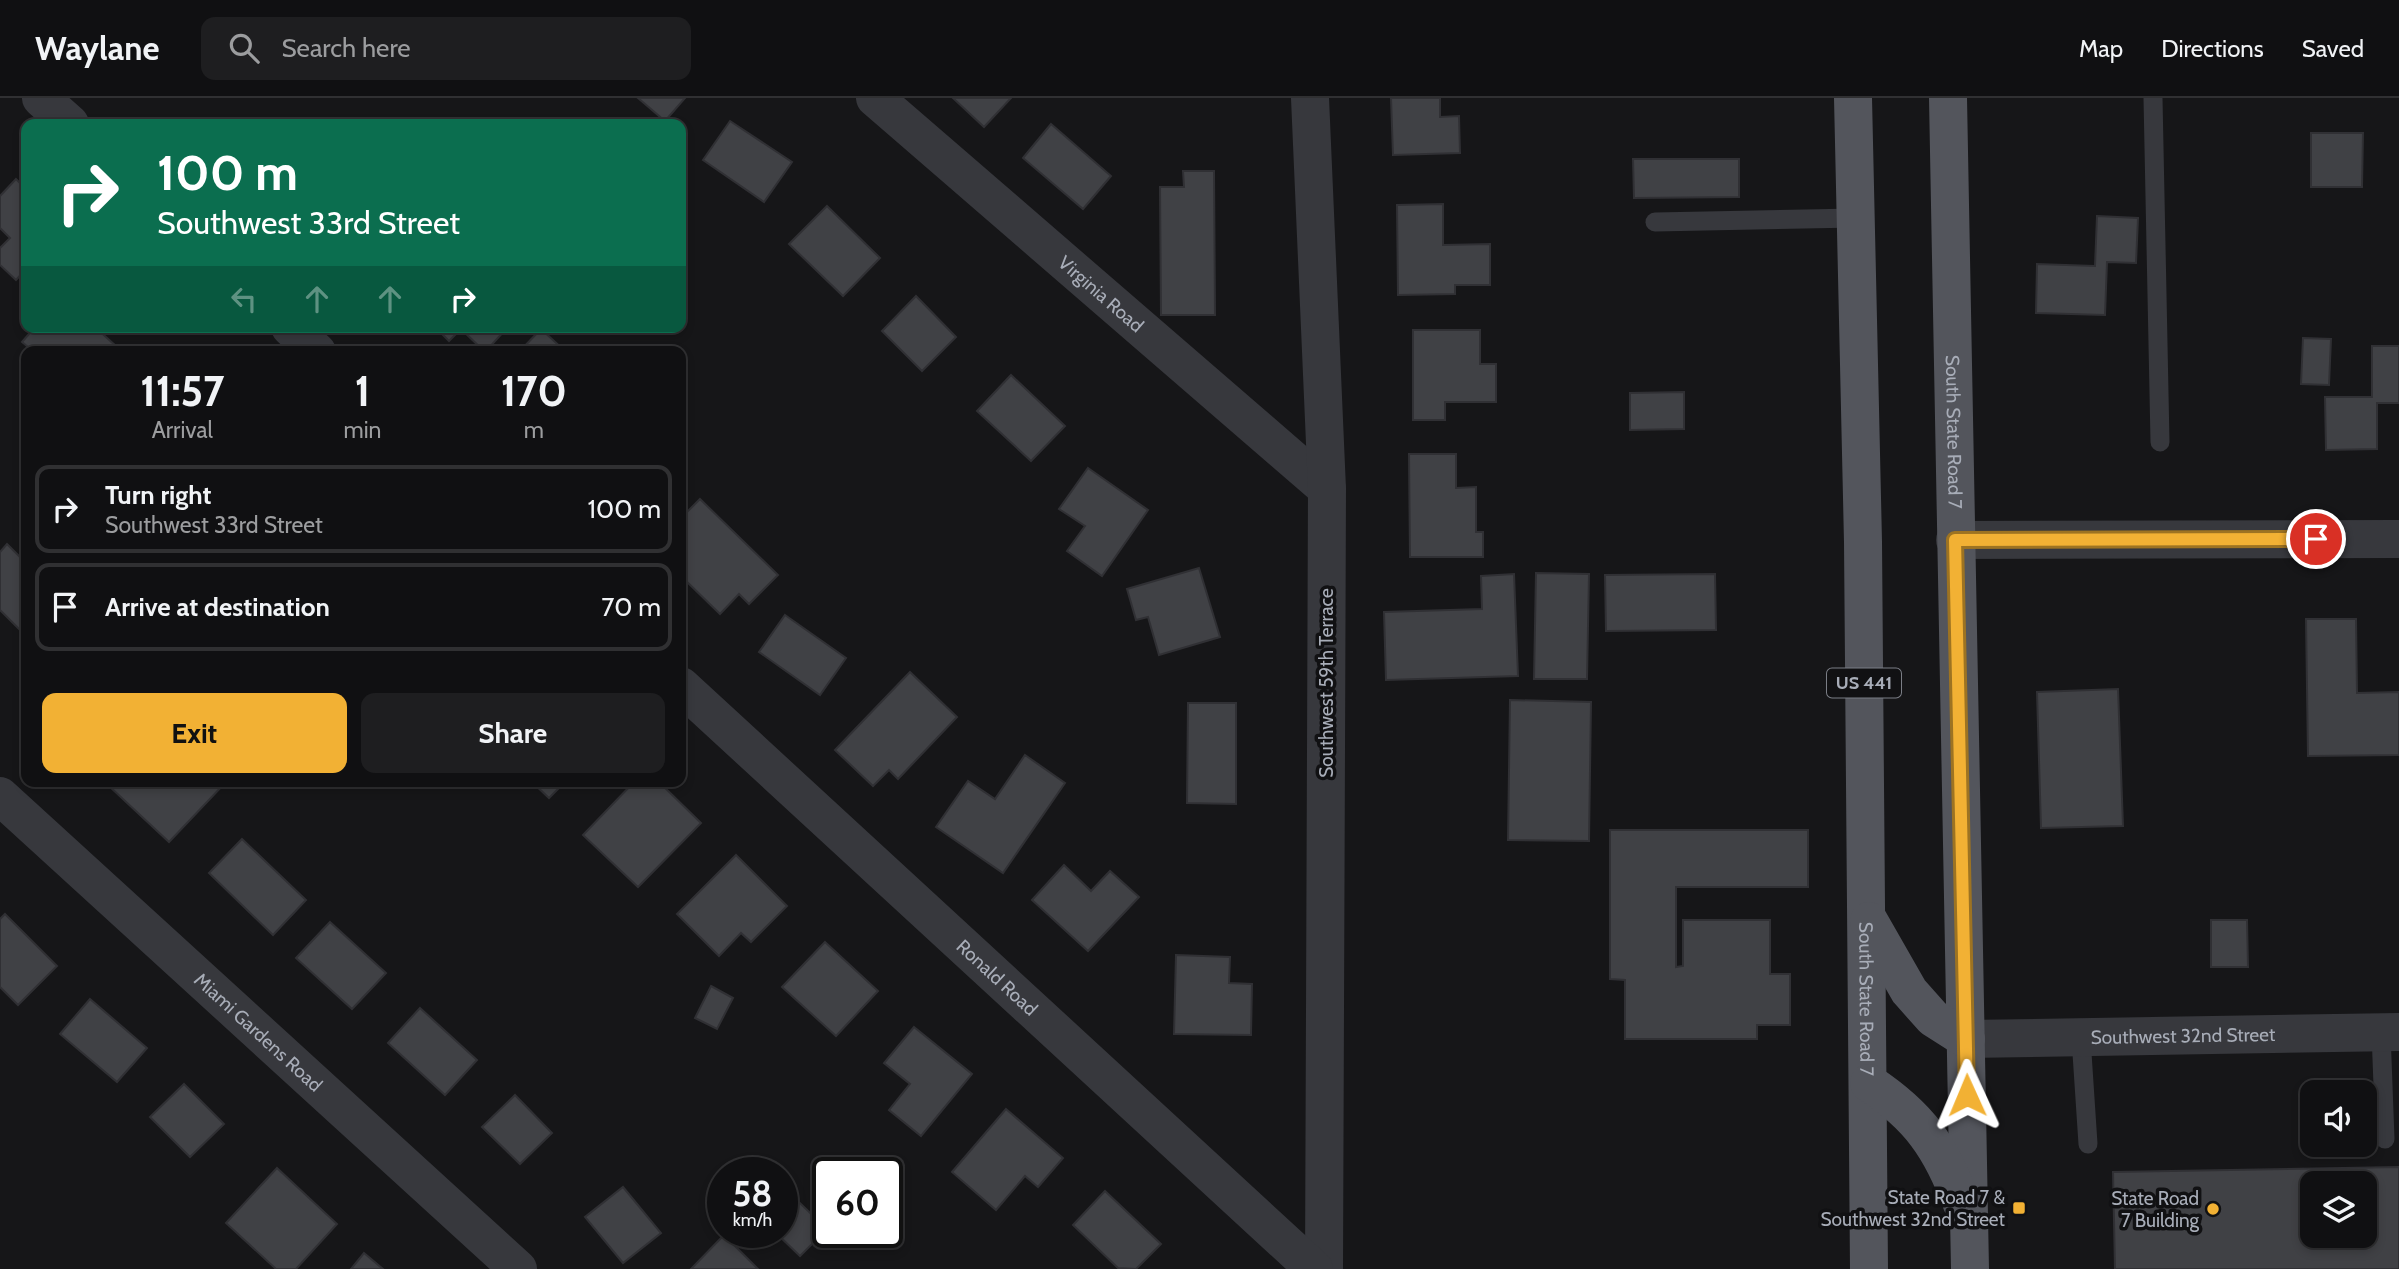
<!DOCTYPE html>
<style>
:root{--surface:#101012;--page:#1e1e20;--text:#f1f3f6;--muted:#9c9d9f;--line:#303032;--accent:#f2b134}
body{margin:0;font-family:Cabin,sans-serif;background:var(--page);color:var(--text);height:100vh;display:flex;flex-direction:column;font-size:26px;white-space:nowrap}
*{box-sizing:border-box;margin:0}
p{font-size:23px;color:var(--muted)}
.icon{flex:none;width:38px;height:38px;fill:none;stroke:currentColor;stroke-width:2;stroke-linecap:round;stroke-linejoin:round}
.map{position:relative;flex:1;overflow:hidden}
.details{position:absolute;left:21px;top:248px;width:665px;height:441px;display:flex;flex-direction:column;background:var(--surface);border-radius:14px;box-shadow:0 4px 10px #0003,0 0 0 2px var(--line)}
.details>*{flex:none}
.hud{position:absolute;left:21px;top:21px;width:665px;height:214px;border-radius:14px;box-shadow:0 4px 10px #0003,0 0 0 2px var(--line);background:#0b6e4f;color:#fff;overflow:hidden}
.controls{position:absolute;left:2300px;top:982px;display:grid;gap:14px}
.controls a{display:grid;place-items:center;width:77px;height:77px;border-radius:14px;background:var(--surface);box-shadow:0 4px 10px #0003,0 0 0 2px var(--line);font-size:35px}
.speed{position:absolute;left:707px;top:1059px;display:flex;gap:14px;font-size:35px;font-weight:700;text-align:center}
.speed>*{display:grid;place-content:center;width:91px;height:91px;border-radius:50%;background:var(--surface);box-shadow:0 4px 10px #0003,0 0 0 2px var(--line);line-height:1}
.speed small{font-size:18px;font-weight:400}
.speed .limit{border:4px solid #111;border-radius:10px;background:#fff;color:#111}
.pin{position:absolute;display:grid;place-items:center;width:60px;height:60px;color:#fff;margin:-30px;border:4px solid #fff;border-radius:50%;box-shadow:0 2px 7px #0007}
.me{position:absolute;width:77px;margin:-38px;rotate:359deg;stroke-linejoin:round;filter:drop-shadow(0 0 5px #0008)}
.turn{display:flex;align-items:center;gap:24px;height:147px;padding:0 21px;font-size:32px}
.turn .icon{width:91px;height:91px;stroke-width:2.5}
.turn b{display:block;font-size:49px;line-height:60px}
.lanes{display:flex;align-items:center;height:66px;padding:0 21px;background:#0003;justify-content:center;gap:35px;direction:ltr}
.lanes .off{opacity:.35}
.eta{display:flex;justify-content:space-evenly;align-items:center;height:119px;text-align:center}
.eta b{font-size:42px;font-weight:700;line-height:49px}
.button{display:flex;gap:14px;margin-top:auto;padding:14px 21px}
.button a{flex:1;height:80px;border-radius:14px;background:var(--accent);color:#111;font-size:28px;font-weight:700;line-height:80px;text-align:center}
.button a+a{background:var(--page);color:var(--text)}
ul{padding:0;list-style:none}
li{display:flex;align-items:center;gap:21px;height:88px;margin:0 14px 10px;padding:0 7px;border:4px solid var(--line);border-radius:14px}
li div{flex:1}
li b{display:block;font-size:26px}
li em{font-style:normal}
header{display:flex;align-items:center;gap:42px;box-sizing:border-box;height:98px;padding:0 35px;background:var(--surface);border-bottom:2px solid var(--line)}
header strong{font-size:33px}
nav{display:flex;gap:38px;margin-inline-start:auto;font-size:24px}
.search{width:490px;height:63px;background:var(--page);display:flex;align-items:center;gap:18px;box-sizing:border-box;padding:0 24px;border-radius:14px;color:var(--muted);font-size:26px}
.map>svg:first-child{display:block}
</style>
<header>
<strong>Waylane</strong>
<div class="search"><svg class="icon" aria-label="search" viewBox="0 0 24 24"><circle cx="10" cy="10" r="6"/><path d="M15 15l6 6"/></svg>Search here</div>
<nav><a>Map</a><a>Directions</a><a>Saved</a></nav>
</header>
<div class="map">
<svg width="2399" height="1171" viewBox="0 0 2399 1171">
<rect width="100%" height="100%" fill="#161618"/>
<g fill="#404145" stroke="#303034" stroke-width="2" fill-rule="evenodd">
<polygon points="638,0 685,0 665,23"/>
<polygon points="953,0 1011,0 984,29"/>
<polygon points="1391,0 1440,0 1440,19 1459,18 1460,55 1393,57"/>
<polygon points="730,23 792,64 764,104 703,62"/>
<polygon points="1051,26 1111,78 1083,111 1023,60"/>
<polygon points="2311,35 2363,35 2362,89 2311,89"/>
<polygon points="1633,61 1739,61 1739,99 1634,100"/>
<polygon points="1183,73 1214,73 1215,217 1161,217 1160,89 1184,89"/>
<polygon points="16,81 26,91 26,171 16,182 0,167 0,150 10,140 0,130 0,98"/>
<polygon points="1443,106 1443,147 1490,146 1490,187 1455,187 1455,196 1398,197 1397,107"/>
<polygon points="827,108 880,160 843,198 789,146"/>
<polygon points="2097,118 2138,120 2136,165 2107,164 2105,217 2036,215 2037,166 2095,168"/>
<polygon points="916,198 956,239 922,273 882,233"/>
<polygon points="35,229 95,229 118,250 115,254 34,254 22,244"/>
<polygon points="435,229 508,229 485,254 461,231 449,243"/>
<polygon points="541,231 566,254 519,254"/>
<polygon points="1413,232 1480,232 1480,266 1496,266 1496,304 1445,304 1445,322 1413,322"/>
<polygon points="2303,240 2331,241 2329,287 2301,286"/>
<polygon points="2372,248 2399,248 2399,305 2377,305 2377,351 2326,352 2325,299 2372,299"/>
<polygon points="1011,277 1065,328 1031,363 977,313"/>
<polygon points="1684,294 1684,331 1630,332 1630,295"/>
<polygon points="1409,356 1456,356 1456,390 1476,389 1476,434 1483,434 1483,459 1410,459"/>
<polygon points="1088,370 1148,412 1102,478 1067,453 1085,428 1059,411"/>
<polygon points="700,401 778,477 749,506 739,496 720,516 681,478 681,420"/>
<polygon points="7,446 26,465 26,529 22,534 0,512 0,454"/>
<polygon points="1199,470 1220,539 1159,557 1148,519 1136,522 1127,491"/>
<polygon points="1536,475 1589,476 1587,581 1534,581"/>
<polygon points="1514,476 1518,578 1386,582 1384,514 1482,511 1481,478"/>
<polygon points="1715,476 1716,532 1606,533 1605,477"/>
<polygon points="785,517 846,560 820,597 759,554"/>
<polygon points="2306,521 2356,521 2357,595 2399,594 2399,657 2308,658"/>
<polygon points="910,574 957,619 898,681 889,672 873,688 835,652"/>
<polygon points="2118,591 2123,728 2041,730 2037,594"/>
<polygon points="1510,602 1591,604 1589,743 1508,742"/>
<polygon points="1188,605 1236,605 1236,706 1187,705"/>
<polygon points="1025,657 1065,685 1003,775 936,729 968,683 995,701"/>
<polygon points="113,684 226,684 169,744 109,688"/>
<polygon points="532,684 565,684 549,700"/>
<polygon points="634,684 659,684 701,725 638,789 583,737"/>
<polygon points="1610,732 1808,732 1808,789 1676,789 1676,869 1683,868 1683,822 1770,822 1770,876 1790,876 1790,927 1757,927 1757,941 1625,941 1625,882 1610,881"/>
<polygon points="242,741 306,802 273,837 209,775"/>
<polygon points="736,757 787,808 751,844 741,835 719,858 677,816"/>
<polygon points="1064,767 1091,793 1110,773 1139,799 1088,853 1032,802"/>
<polygon points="5,816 57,868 18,907 0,889 0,821"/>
<polygon points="2211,822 2247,822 2248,869 2211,869"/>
<polygon points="330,824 386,875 352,911 296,860"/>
<polygon points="825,844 878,893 836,938 782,889"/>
<polygon points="1176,857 1230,859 1229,885 1252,886 1251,937 1174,936"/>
<polygon points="711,888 733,900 717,931 695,920"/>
<polygon points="90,901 147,950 117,984 60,936"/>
<polygon points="420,910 477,962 445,997 388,945"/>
<polygon points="914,929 972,976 921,1038 889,1012 910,986 884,965"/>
<polygon points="184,986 224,1026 190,1059 150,1019"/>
<polygon points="515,997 552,1035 520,1066 482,1029"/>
<polygon points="1006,1011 1063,1060 1038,1089 1025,1078 996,1112 952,1074"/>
<path d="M2399,1069V1171H2115L2113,1074ZM2312,1085H2364V1138H2312Z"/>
<polygon points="277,1070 337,1126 296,1171 276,1171 226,1125"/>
<polygon points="782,1088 827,1131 800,1158 775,1134 782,1134"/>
<polygon points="623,1089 661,1135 623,1165 585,1119"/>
<polygon points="1105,1093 1161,1146 1136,1171 1118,1170 1073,1127"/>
<polygon points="724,1137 758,1171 691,1171"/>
<polygon points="364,1155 383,1171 351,1171"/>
</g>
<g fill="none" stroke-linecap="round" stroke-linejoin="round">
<g stroke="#37383d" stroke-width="19">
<polyline points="2153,0 2160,344"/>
<polyline points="1655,124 1856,120"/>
<polyline points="2381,934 2385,1041"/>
<polyline points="2081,940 2088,1046"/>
</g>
<g stroke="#37383d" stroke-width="38">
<polyline points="41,0 70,26"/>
<path id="s1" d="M875,0L1327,391"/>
<polyline points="1310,0 1327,391 1324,1171"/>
<polyline points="290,229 317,254"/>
<polyline points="1955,442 2399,441"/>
<path id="s2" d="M681,588L1314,1171"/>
<path id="s3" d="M0,698L518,1171"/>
<path id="s4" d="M1966,941L2399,934"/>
</g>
<g stroke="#53555c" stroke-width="38">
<path id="s5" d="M1853,0L1863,444L1869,1171"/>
<path id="s6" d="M1948,0L1970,1171"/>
<polyline points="1869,823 1909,893 1933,920 1966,941"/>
<path d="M1869,985C1919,1018 1941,1049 1962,1106"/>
</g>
</g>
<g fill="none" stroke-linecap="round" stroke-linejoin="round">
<g stroke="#9d7322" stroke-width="18">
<polyline id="route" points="1967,997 1955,442 2316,441"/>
</g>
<use href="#route" stroke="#f2b134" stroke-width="12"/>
</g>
<g fill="#f2b134" stroke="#111113" stroke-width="2.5">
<rect x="2012" y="1103" width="14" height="14" rx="3.5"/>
<circle cx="2213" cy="1111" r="7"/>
</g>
<g text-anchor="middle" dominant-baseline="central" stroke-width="7" stroke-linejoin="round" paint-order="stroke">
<rect fill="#111113" stroke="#7b7e86" stroke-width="2" x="1827" y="570.5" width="74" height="29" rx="5"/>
<g font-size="18" font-weight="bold" fill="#a8adb8">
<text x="1864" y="585">US 441</text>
</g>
<g font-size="19" fill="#a8adb8" stroke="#111113">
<text stroke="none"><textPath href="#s1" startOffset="299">Virginia Road</textPath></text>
<text stroke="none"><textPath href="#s6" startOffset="334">South State Road 7</textPath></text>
<text transform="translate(1326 585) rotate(-90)">Southwest 59th Terrace</text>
<text stroke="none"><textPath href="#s2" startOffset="430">Ronald Road</textPath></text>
<text stroke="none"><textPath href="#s5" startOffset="901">South State Road 7</textPath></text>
<text stroke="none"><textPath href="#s3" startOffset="350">Miami Gardens Road</textPath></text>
<text stroke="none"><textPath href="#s4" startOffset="217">Southwest 32nd Street</textPath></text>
</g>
<g font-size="19" fill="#a8adb8" stroke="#111113" text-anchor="end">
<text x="2005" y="1099">State Road 7 &amp;<tspan x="2005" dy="22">Southwest 32nd Street</tspan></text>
<text x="2199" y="1100">State Road<tspan x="2199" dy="22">7 Building</tspan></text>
</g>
</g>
</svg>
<div class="controls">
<a><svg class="icon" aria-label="sound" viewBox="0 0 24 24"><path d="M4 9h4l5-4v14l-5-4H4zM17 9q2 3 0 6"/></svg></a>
<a><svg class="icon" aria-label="layers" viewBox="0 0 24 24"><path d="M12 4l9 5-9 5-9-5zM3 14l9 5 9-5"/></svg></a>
</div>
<div class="speed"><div>58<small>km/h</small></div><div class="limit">60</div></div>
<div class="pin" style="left:2316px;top:441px;background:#d93025"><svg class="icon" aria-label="arrive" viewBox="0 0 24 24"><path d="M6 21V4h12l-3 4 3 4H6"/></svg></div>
<svg class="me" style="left:1967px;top:997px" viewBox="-20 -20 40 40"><path d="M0-17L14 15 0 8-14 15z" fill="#f2b134" stroke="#fff" stroke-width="4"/></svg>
<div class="hud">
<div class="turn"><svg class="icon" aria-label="right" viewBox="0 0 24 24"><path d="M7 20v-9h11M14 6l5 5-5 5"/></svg><div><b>100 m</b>Southwest 33rd Street</div></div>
<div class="lanes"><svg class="icon off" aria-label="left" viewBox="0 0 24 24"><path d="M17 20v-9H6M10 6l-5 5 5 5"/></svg><svg class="icon off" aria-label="ahead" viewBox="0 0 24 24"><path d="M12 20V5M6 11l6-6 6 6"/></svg><svg class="icon off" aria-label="ahead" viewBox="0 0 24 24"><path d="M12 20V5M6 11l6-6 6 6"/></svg><svg class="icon" aria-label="right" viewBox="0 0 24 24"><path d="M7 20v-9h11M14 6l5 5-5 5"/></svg></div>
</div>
<section class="details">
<div class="eta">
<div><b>11:57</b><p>Arrival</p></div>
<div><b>1</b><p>min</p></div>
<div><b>170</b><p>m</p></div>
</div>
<ul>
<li><svg class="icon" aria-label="right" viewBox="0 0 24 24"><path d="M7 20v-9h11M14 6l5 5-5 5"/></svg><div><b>Turn right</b><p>Southwest 33rd Street</p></div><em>100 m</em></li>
<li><svg class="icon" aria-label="arrive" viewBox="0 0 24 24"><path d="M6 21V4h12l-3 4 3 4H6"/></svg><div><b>Arrive at destination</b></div><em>70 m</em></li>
</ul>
<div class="button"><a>Exit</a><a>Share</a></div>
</section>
</div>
